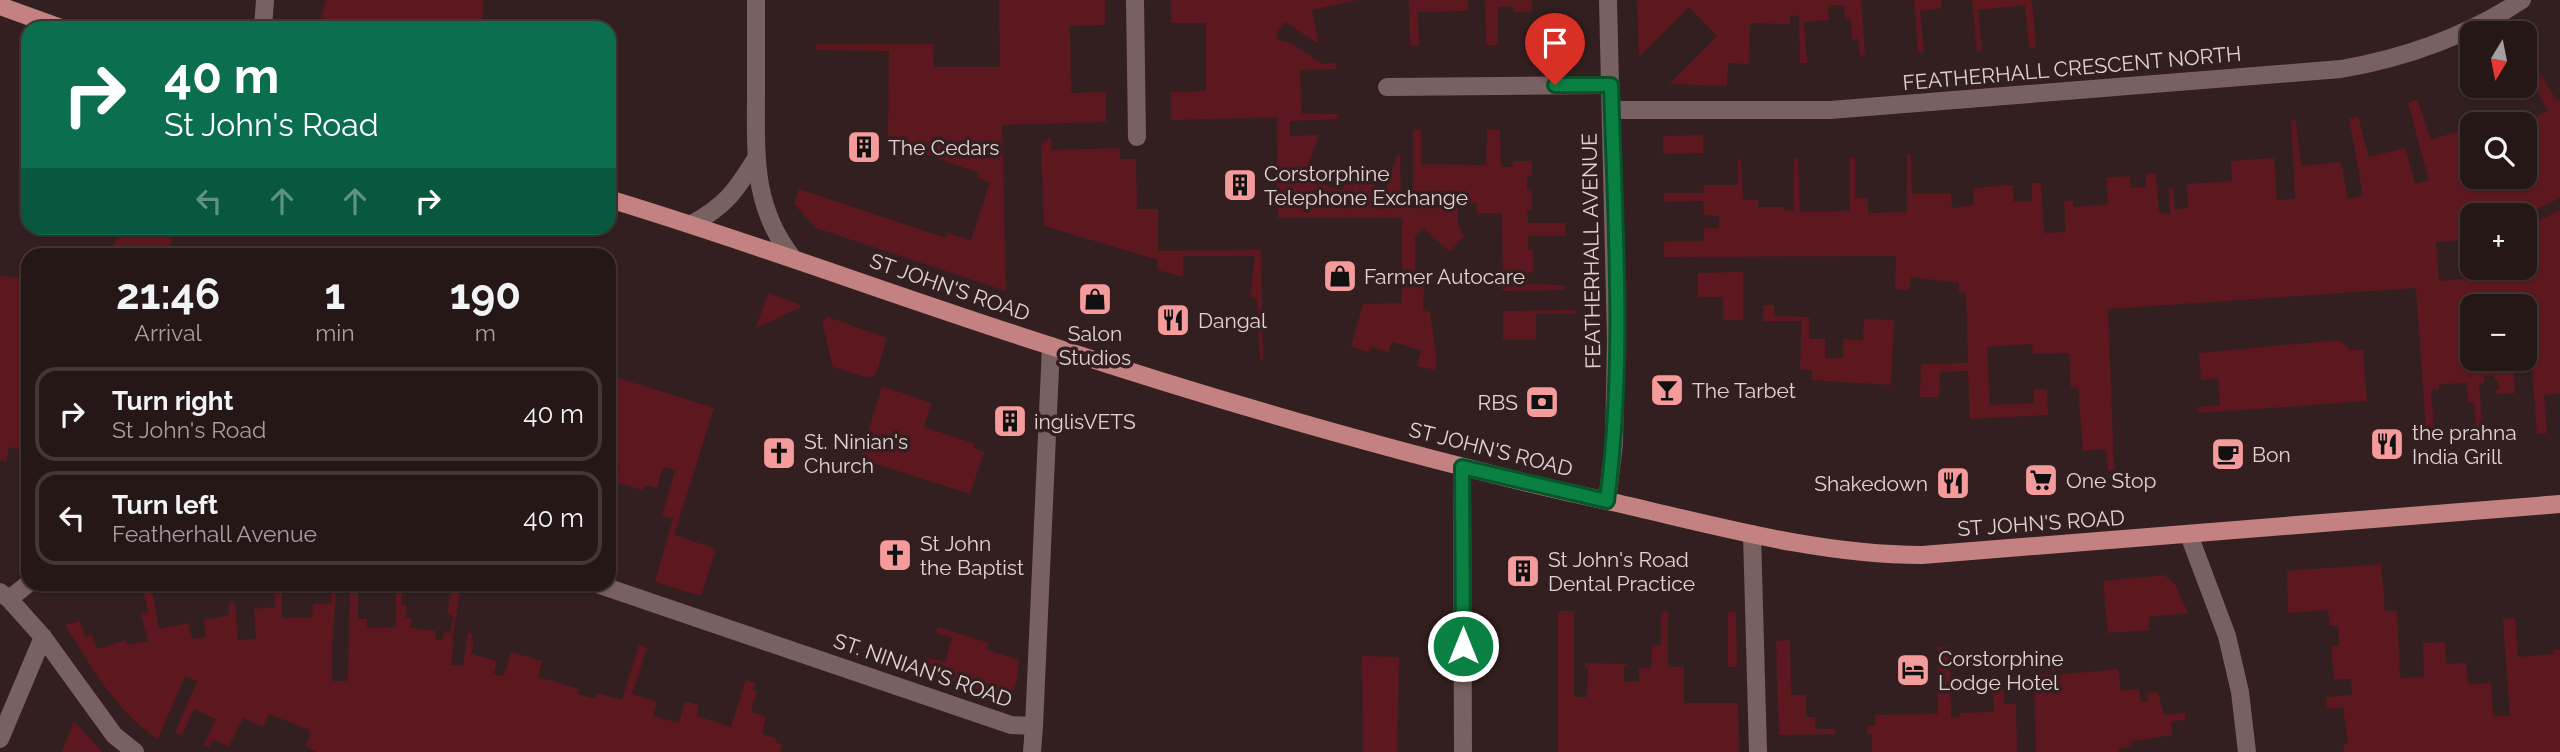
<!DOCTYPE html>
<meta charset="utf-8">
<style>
:root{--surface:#261717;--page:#322424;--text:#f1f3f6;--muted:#a49fa1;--line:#423636}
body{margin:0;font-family:Raleway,sans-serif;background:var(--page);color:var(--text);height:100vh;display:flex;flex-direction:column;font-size:26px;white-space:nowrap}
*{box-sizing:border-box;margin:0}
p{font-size:23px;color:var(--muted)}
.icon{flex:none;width:38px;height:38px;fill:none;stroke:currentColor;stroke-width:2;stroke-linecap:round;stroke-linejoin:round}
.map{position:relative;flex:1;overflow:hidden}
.side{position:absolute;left:21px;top:248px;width:595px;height:343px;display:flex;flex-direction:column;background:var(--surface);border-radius:21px;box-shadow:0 2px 5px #0004,0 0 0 2px var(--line)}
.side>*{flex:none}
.guide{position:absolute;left:21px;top:21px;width:595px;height:214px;border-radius:21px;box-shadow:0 2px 5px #0004,0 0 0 2px var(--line);background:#0b6e4f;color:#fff;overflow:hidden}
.needle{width:46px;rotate:190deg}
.fabs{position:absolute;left:2460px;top:21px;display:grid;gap:14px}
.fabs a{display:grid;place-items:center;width:77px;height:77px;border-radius:14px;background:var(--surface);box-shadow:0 2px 5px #0004,0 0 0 2px var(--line);font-size:35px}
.pin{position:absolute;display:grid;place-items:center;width:60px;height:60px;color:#fff;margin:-72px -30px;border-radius:50% 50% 50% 0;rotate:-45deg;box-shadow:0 0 7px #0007}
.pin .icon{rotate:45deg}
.me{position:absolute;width:77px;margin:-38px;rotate:0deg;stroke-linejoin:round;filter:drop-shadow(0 0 5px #0008)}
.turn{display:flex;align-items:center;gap:24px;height:147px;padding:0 28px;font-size:32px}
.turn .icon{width:91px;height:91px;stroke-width:2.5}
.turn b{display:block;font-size:49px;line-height:60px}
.lanes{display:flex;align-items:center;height:66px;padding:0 28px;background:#0003;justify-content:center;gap:35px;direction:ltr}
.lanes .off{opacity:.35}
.eta{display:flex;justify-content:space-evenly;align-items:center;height:119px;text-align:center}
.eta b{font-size:42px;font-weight:700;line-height:49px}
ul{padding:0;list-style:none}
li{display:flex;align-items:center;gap:21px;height:94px;margin:0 14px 10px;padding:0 14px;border:4px solid var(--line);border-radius:21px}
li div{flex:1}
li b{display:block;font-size:26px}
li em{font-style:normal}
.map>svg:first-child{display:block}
</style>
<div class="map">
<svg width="2560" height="752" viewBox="0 0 2560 752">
<rect width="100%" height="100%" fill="#331f1f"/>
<g fill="#5d181f">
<polygon points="326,0 483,0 483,14 479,28 356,28 321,17"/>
<polygon points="999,0 1105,0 1105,25 1070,26 1071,93 1106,92 1106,122 1002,125 1006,291 816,228 794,204 799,189 946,238 948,233 971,240 990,182 978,178 979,173 888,141 889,51 816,50 816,44 933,44 934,67 1000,67"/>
<polygon points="1171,0 1358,0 1312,10 1319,44 1285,22 1277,33 1277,40 1291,43 1323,64 1336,63 1336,69 1300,70 1302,114 1337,114 1338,119 1290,121 1290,136 1319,135 1309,164 1329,171 1324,185 1342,191 1348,177 1386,189 1397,155 1400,156 1401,204 1413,205 1413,129 1421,130 1421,164 1486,165 1487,130 1500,130 1501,167 1512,167 1513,161 1532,161 1532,176 1527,176 1527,189 1532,189 1532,210 1527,211 1528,223 1566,223 1565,236 1528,236 1528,249 1533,250 1533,272 1528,273 1528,284 1564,285 1565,290 1503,291 1502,213 1477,213 1477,203 1458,204 1458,225 1464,236 1450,252 1423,228 1415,236 1415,274 1424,283 1423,310 1430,312 1437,361 1435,370 1417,366 1421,350 1392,342 1389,352 1371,347 1369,352 1351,347 1363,304 1402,303 1402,218 1278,218 1277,117 1171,120 1171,92 1206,91 1206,23 1171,23"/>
<polygon points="1409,0 1468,0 1468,11 1418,12 1419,46 1410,46"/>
<polygon points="1485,0 1532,0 1532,12 1513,12 1513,6 1498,7 1498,45 1486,45"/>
<polygon points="1637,0 1861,0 1865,55 1860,56 1858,39 1852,40 1851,19 1845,19 1844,5 1828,5 1829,20 1804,22 1807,63 1800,63 1799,16 1790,15 1790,24 1750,23 1749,64 1728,63 1727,86 1669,84 1717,36 1689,7 1639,57"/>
<polygon points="1914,0 1941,0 1942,8 1920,11 1924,52 1918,52"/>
<polygon points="1972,0 2032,0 2036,47 2029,48 2025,5 1978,10 1982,51 1977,52"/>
<polygon points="2526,51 2556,99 2560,100 2560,198 2525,215 2473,215 2473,230 2461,233 2461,240 2436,242 2439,281 2488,277 2489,283 2503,281 2511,268 2525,268 2525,228 2560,210 2560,394 2544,395 2547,433 2537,434 2530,342 2525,341 2525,306 2473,306 2473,359 2513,359 2515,393 2496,394 2496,390 2499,389 2498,380 2495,380 2494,375 2484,376 2484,383 2479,384 2483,438 2477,438 2474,402 2468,402 2467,383 2439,384 2439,389 2431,390 2435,442 2427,442 2416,288 2108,309 2114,470 2108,471 2106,449 2083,451 2078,387 2071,388 2069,353 2033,354 2032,344 1987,347 1990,405 2034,403 2034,389 2047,389 2048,415 1970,419 1968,371 1940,372 1939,397 1920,397 1921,364 1968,363 1966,293 1959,292 1959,283 1911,277 1909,290 1895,289 1896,256 1664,257 1664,242 1704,241 1704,228 1719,228 1719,216 1704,215 1703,201 1664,202 1664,193 1703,193 1704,185 1738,185 1738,159 1741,159 1743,200 1758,200 1758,207 1784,207 1785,211 1794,210 1794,159 1798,158 1800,212 1850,211 1850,158 1855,158 1855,198 1868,198 1868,213 1907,212 1907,155 1911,154 1912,194 1951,194 1952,208 1974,205 1973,188 2013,185 2014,202 2032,201 2032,183 2041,183 2044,233 2066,232 2064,201 2073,200 2074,207 2108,204 2106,178 2130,176 2131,188 2146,187 2146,174 2156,174 2159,213 2170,214 2169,189 2173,188 2175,209 2188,208 2187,184 2232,181 2231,161 2274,158 2277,200 2295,199 2291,121 2296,120 2301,166 2341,162 2348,199 2363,195 2349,119 2358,116 2369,157 2405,148 2415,184 2429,180 2408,103 2417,99 2431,140 2468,128 2473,139 2473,177 2525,177 2525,124 2520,124 2548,111 2525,67"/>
<polygon points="1703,135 1703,153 1663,154 1663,136"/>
<polygon points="1051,137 1051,150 1120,148 1120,159 1136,159 1137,209 1158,209 1158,251 1261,250 1263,361 1260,360 1257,299 1250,297 1255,256 1183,256 1183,277 1158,270 1158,260 1044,226 1041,145"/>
<polygon points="120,228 176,228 166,255 110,255"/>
<polygon points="1743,272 1743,320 1723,320 1723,297 1698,297 1698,273"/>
<polygon points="0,276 28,278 28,451 9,447 6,462 0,460"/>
<polygon points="768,293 799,304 801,307 756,328"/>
<polygon points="1763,305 1774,305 1775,316 1809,317 1809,339 1825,339 1825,358 1843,358 1843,339 1863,340 1864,319 1894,320 1891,385 1811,380 1812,370 1800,369 1802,321 1763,321"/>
<polygon points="1575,310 1575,314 1536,314 1536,340 1503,340 1503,311"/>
<polygon points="828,317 887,338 876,374 868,378 833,367 822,322"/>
<polygon points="2339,340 2350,350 2363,350 2367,401 2199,413 2198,407 2220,405 2218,378 2201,380 2199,353"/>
<polygon points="609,375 714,408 674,535 716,549 701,596 655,582 673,519 662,516 675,470 663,467 657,488 645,485 643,490 616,482 620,466 611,464 609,471"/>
<polygon points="882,386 931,403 924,427 975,444 974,448 984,452 970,494 860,459"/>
<polygon points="2381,564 2385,611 2397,611 2400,678 2424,677 2423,643 2445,642 2446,664 2466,663 2468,684 2491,683 2493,716 2510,716 2503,619 2515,618 2518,657 2553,654 2553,650 2560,650 2560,752 2344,752 2343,745 2348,744 2343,707 2327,709 2326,697 2352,695 2351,679 2320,680 2334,679 2331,646 2339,645 2338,626 2330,626 2328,610 2288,613 2287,571"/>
<polygon points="2164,575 2175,584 2188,613 2149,617 2150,630 2108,633 2103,581"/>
<path d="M274,585H282V618H312L313,604H332V589H336L332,649V681H348L350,585H358V619H367V628L396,627V585H403L401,604L407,606L405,617L412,619L410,628L436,631L435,639L442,641L444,632L450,633L453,616L447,614L452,585L461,587L452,641H454L451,665L463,666L468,632L473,634L471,640L474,642L471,654L497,661L493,674L504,676L511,652L542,661L538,677L579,689L578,694L595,699L597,693L622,700L639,645L647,648L632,694L657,702L653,716L679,723L685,701L699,705L697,716L731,727L746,680L755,683L753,690L757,691L751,712L766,717L762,734L776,738L775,742L783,745L780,752H317L305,746L311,735L309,730L269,714L263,727L243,718L229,746L213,740L209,747L204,745L216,719L194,709L182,735L175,733L197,681L185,676L158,739C115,711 92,667 65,625L80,621L85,636L92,635L97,649L126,640L127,645L148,641L141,614L148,611L143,590L152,588L159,629L188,623L192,639L206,637L204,620L229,615V603H235L238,640L256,639L254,609L275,607Z"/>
<polygon points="1558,611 1574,611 1574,697 1587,697 1588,667 1585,667 1585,663 1628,664 1624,667 1624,682 1639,682 1639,668 1651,668 1652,645 1661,645 1661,612 1668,612 1668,667 1684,667 1684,703 1738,703 1739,752 1558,752"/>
<polygon points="1728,612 1736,612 1737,667 1728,667"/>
<path d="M938,627L989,643L987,650L1019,660C1017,676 1019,698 998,696L924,672L928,658L945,662L952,638L936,633Z"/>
<polygon points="1790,640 1791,695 1806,695 1806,717 1815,717 1815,729 1835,729 1835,734 1779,735 1776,641"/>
<polygon points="1937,647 1950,647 1951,717 1960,718 1960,713 1994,712 1993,689 2004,689 2004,704 2016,704 2017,752 1872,752 1872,735 1867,734 1867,726 1875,726 1875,715 1938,714"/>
<polygon points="1362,656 1399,657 1397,752 1363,752"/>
<polygon points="2052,656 2057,675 2118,669 2121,691 2139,689 2141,702 2148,701 2147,693 2158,692 2164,715 2185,713 2186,719 2171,722 2172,735 2131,741 2132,747 2119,748 2119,752 2036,752 2034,674 2052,674"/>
<polygon points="74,721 102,752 62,752"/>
</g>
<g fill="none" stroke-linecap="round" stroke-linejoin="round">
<g stroke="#786160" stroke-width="18">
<path d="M756,0C756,31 756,61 756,92C756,154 752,206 792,257"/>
<polyline points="1135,0 1137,137"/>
<polyline points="263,28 265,0"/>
<polyline points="1387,87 1611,85"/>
<path d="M1611,110H1830L2341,69C2405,58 2467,36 2522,0"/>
<path d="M692,224C725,206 735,192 755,160"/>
<polyline points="1462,467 1463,752"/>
<polyline points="1607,501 1614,444 1616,341 1608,0"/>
<polyline points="1752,534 1758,752"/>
<polyline points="2189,535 2227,636 2240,692 2247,752"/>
<polyline points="597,584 1011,725 1034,726 1051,346"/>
<polyline points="0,592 9,599 43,637 114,735 135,752"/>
<polyline points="9,599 28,584"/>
<polyline points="0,739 43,637"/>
<polyline points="1032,752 1034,726"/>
</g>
<g stroke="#c38182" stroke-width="18">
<polyline points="0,6 61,28"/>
<path d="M609,199C758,244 903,299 1051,346C1235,406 1422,461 1612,502C1714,525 1817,555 1922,555L2560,504"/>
</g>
</g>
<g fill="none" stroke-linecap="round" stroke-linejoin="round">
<g stroke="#07532c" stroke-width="18">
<path id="route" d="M1463,646L1462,467L1607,501C1625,364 1615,223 1611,85H1555"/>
</g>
<use href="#route" stroke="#0b8043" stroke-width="12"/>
</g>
<defs>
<g id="building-square" transform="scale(1.75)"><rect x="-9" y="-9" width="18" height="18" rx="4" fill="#f59b9c" stroke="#331f1f"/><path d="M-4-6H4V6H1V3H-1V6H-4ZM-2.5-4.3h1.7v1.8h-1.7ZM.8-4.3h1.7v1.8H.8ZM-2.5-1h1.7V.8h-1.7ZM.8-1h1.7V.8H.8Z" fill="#111"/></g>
<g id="shop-square" transform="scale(1.75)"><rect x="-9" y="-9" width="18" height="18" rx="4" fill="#f59b9c" stroke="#331f1f"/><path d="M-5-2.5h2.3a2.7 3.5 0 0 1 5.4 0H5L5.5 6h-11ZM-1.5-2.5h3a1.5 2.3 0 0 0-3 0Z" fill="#111"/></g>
<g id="restaurant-square" transform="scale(1.75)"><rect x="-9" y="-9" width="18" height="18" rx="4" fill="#f59b9c" stroke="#331f1f"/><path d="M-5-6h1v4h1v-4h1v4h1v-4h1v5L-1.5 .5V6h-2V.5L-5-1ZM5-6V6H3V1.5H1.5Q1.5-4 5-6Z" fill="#111"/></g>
<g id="bar-square" transform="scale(1.75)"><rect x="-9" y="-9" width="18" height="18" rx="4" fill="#f59b9c" stroke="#331f1f"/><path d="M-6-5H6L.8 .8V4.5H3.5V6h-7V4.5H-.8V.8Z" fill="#111"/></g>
<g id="bank-square" transform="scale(1.75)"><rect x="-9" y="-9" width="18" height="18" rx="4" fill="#f59b9c" stroke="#331f1f"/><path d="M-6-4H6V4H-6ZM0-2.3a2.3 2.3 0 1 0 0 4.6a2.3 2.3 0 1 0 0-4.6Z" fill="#111"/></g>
<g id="church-square" transform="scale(1.75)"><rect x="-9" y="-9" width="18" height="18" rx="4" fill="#f59b9c" stroke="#331f1f"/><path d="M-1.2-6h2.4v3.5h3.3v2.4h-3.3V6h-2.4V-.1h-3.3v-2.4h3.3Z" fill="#111"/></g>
<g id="cafe-square" transform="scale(1.75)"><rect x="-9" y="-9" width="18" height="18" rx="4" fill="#f59b9c" stroke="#331f1f"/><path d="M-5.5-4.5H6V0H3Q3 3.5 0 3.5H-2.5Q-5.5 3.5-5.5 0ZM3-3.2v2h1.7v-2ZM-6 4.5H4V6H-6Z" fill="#111"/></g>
<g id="supermarket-square" transform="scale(1.75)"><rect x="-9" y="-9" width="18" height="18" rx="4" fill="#f59b9c" stroke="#331f1f"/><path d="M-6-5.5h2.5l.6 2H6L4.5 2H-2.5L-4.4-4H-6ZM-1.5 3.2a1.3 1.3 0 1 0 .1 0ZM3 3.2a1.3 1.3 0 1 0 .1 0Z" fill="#111"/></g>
<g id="hotel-square" transform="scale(1.75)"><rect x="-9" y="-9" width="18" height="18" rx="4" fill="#f59b9c" stroke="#331f1f"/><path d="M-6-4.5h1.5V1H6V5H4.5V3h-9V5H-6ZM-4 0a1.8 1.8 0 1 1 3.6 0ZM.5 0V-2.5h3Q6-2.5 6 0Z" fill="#111"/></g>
</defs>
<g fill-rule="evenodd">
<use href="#building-square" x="864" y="147"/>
<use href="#building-square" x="1240" y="185"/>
<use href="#shop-square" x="1340" y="276"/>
<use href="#shop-square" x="1095" y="299"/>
<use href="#restaurant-square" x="1173" y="320"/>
<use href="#bar-square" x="1667" y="390"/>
<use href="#bank-square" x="1542" y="402"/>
<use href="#building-square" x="1010" y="421"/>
<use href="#restaurant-square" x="2387" y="444"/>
<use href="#church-square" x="779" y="453"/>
<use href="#cafe-square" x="2228" y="454"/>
<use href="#supermarket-square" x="2041" y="480"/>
<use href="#restaurant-square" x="1953" y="483"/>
<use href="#church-square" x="895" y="555"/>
<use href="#building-square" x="1523" y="571"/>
<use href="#hotel-square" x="1913" y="670"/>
</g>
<g text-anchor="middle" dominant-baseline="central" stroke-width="7" stroke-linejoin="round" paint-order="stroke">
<g font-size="21" fill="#e0d3d2" stroke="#331f1f">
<text transform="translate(2072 68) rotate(-5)">FEATHERHALL CRESCENT NORTH</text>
<text transform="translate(1591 251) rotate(-91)">FEATHERHALL AVENUE</text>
<text transform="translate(950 287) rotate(19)">ST JOHN'S ROAD</text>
<text transform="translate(1491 449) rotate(14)">ST JOHN'S ROAD</text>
<text transform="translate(2041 523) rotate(-4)">ST JOHN'S ROAD</text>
<text transform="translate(923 670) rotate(19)">ST. NINIAN'S ROAD</text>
</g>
<g font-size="21" fill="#e0d3d2" stroke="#331f1f" text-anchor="start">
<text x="888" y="147">The Cedars</text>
<text x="1264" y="173">Corstorphine<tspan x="1264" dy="24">Telephone Exchange</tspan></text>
<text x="1364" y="276">Farmer Autocare</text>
<text x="1198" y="320">Dangal</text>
<text x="1095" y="333" text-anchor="middle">Salon<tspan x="1095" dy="24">Studios</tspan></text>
<text x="1692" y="390">The Tarbet</text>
<text x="1518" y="402" text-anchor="end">RBS</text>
<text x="1034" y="421">inglisVETS</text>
<text x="2412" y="432">the prahna<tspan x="2412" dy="24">India Grill</tspan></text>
<text x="804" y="441">St. Ninian's<tspan x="804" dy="24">Church</tspan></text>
<text x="2252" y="454">Bon</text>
<text x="2066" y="480">One Stop</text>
<text x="1928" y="483" text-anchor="end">Shakedown</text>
<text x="920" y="543">St John<tspan x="920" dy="24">the Baptist</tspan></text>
<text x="1548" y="559">St John's Road<tspan x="1548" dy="24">Dental Practice</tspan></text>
<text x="1938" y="658">Corstorphine<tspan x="1938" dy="24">Lodge Hotel</tspan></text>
</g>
</g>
</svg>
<div class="fabs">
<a><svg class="needle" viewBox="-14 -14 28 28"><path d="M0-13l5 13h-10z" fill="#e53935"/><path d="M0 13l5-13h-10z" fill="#a49fa1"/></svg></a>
<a><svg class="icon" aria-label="search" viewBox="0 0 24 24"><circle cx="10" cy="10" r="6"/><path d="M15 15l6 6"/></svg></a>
<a>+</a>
<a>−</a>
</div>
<div class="pin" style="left:1555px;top:85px;background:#d93025"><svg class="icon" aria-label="arrive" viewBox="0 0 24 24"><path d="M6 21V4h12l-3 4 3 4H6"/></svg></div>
<svg class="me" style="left:1463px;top:646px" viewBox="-20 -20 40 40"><circle r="17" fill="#0b8043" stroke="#fff" stroke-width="3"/><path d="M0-11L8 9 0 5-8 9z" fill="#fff"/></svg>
<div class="guide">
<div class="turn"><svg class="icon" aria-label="right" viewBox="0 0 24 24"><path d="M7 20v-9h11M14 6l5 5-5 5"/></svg><div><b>40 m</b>St John's Road</div></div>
<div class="lanes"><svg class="icon off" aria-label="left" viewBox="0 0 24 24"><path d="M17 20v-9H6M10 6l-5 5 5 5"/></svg><svg class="icon off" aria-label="ahead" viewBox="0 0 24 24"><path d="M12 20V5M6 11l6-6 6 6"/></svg><svg class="icon off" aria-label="ahead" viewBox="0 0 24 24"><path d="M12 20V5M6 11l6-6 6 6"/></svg><svg class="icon" aria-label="right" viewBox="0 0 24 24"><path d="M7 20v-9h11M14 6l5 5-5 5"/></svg></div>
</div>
<section class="side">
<div class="eta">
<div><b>21:46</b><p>Arrival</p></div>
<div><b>1</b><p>min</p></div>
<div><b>190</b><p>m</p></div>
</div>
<ul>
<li><svg class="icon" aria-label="right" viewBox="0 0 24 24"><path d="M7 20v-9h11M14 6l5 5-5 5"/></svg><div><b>Turn right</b><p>St John's Road</p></div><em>40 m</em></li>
<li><svg class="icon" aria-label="left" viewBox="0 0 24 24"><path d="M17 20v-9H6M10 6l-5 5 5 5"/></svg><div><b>Turn left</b><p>Featherhall Avenue</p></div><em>40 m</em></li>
</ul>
</section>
</div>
